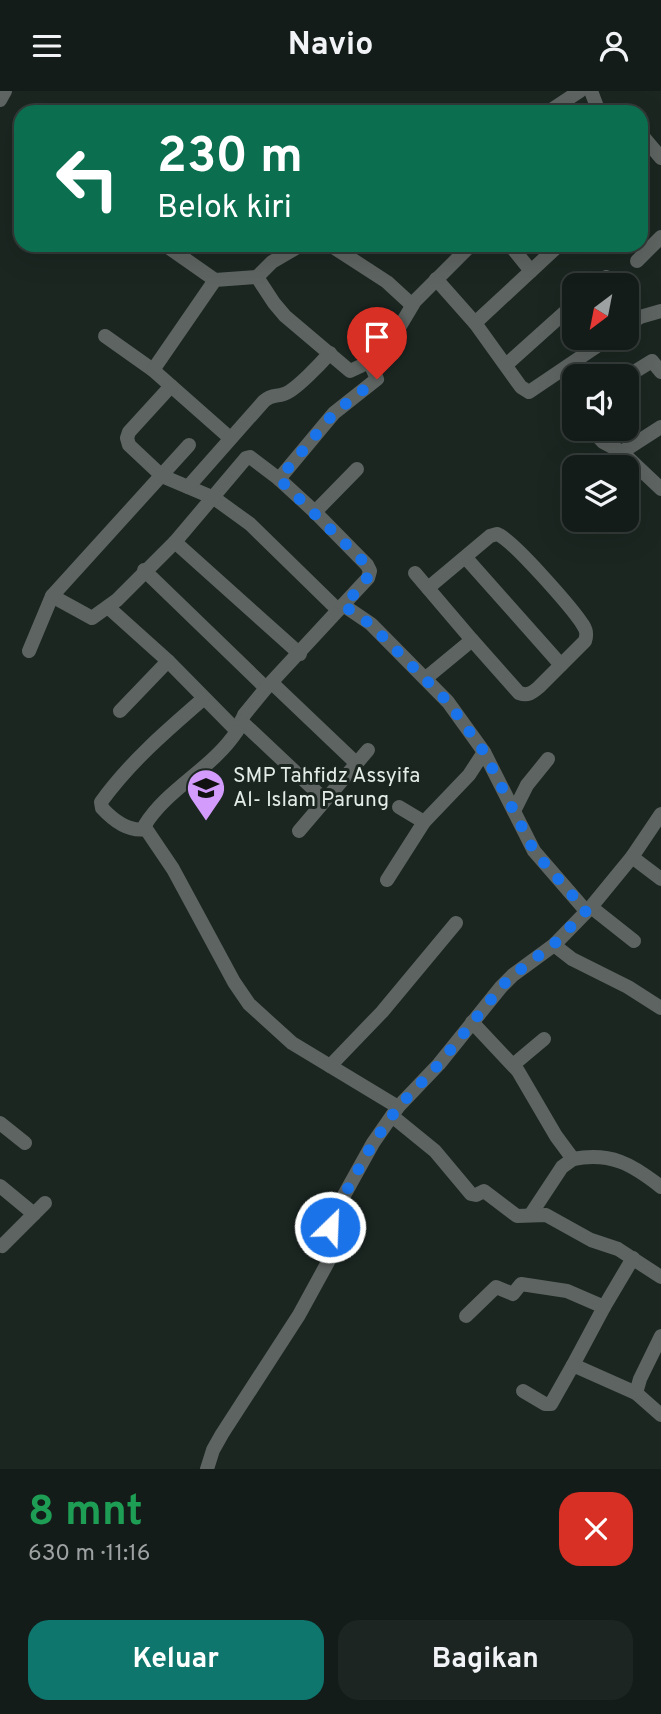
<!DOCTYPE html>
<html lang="id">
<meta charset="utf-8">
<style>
:root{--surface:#141c19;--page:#1d2522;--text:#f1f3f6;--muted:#9da1a2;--line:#333a38;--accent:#0f766e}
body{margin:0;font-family:Overpass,sans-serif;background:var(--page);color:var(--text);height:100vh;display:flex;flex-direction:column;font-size:26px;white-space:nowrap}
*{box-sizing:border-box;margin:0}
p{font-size:23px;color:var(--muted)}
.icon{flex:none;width:38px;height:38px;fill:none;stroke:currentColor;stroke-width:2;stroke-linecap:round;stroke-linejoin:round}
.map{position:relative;height:1378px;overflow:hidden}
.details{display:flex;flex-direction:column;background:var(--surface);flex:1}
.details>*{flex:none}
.top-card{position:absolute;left:14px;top:14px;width:634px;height:147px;border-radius:21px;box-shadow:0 7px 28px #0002,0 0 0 2px var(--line);background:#0b6e4f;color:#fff;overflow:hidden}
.needle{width:46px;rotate:212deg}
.tools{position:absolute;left:562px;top:182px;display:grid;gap:14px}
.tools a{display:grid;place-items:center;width:77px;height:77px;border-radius:14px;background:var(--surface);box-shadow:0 7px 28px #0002,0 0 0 2px var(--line);font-size:35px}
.pin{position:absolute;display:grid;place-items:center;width:60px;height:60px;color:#fff;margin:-72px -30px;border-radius:50% 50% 50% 0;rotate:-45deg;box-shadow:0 0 7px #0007}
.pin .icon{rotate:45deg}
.me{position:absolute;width:77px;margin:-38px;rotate:24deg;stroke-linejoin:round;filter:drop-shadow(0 0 5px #0008)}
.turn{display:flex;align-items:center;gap:24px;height:147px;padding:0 28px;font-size:32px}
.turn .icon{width:91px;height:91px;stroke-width:2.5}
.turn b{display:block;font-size:49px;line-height:60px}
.round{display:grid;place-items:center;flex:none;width:74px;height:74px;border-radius:21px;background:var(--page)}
.headline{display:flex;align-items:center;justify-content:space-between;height:119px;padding:0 28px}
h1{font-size:42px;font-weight:700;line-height:52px;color:#1e9e55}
.button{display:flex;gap:14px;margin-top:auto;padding:14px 28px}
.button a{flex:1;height:80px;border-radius:21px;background:var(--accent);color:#fff;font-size:28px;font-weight:700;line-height:80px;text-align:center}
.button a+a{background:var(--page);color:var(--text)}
header{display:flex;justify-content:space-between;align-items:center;height:91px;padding:0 28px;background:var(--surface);font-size:32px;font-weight:700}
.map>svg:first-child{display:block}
</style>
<header><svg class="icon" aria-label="menu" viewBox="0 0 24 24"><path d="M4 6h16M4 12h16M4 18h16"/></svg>Navio<svg class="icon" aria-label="person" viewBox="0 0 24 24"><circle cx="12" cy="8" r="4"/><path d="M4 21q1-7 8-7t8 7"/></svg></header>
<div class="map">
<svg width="661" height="1378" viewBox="0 0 661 1378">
<rect width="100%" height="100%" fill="#1b2621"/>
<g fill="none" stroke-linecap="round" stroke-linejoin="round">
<g stroke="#5e6461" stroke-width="14">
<polyline points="591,0 599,21"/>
<polyline points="0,9 5,0"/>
<polyline points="548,21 580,0"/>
<polyline points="640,42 661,67"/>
<polyline points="165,154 215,189"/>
<polyline points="301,154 272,171 257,186 274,212 285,225 350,280 365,273 390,252 415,210 471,154"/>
<polyline points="330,154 387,191 412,214"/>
<polyline points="510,154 531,180"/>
<polyline points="637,170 661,146"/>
<polyline points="436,188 475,232 521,296 529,301 609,247"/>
<polyline points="596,194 606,186"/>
<polyline points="475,232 559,154"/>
<polyline points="626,235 640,226 661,220"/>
<polyline points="105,245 153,279 230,347"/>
<polyline points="506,274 574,213"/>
<polyline points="153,279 215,189 257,186"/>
<polyline points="626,286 652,270 661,281"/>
<polyline points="171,295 129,341 127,347 129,354 162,385 214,407 250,433 338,519"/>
<polyline points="574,318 574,319"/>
<polyline points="591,338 603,351 622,361 661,398"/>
<polyline points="622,361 661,336"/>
<polyline points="279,388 334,322 377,288 369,270"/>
<path d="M188,396L264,310C272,303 276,306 284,303C295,300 322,271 330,262"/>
<polyline points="315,421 357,378"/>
<polyline points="175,451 300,563"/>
<polyline points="466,467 561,574"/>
<polyline points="144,479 266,597"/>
<polyline points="415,482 472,549 426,587"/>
<path d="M428,497L490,445L497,443C512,448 573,518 583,534C587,540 587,544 585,550L539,596C532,602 528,605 519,602L472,549"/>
<polyline points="52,505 92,527 117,509 175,451 246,367 250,366 279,388 315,421 367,474 370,480 368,487 266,597 244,624 237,640 168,570 109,517"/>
<polyline points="343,514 371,533 448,611 484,661 534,760 586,820"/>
<polyline points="29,560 52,505 189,354"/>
<polyline points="272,592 355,671"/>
<polyline points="120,620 168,570"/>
<polyline points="241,630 324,708"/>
<polyline points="399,716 424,731"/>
<polyline points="514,720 527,694 548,668"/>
<polyline points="146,738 173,778 234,891 249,913 292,952 398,1016"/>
<path d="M146,738C129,741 113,729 102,717L101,711C130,671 166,640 203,608"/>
<path d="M146,738L145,734C167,698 213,677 237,640"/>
<polyline points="299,740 368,659"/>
<polyline points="632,766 661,788"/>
<polyline points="387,789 424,731 469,684 484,661"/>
<polyline points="591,816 634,850"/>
<polyline points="554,854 572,868 628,896 661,917"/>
<polyline points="472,931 518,980 556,1045 573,1068 562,1076 531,1123"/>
<polyline points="513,974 544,948"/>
<polyline points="330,975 382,921 456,832"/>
<polyline points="392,1025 435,1060 471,1103 476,1104 484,1100 517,1125 546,1124 591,1149 618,1158 661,1186"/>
<polyline points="0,1032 25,1052"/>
<path d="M573,1068C611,1061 632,1073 661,1096"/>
<polyline points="0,1095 34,1123"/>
<polyline points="0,1154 2,1155 45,1112"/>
<polyline points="604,1216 573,1274 636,1302 661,1324"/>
<polyline points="466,1225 496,1196 513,1203 521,1193 567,1200 604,1216 633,1167"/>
<polyline points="523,1300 545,1313 551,1313 573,1274"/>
<polyline points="636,1302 640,1288 661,1245"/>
<polyline points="207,1378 213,1359 222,1343 299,1224 334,1160 330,1136 332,1126 373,1052 398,1016 439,973 501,896 513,884 554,854 591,816 632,766 661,723"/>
</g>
</g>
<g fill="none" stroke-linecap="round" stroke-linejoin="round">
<path stroke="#1a73e8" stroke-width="12" stroke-dasharray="0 21.6" d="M330,1136L332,1126L373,1052L398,1016L439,973L501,896L513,884L554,853L586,820L534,760L484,661L448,611L370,533L343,514C353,503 374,489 367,474L279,388L334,322L377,288"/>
</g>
<defs>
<g id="school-pin" transform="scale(2.0125)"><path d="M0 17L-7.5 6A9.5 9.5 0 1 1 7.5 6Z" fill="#d39cfc" stroke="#1b2621"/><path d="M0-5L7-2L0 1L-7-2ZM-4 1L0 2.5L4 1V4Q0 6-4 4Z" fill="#111"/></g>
</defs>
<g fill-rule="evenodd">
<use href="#school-pin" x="206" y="697"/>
</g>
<g text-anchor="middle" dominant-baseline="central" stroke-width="6" stroke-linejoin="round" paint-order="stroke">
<g font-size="21" fill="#e4ece8" stroke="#1b2621" text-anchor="start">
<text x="233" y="685">SMP Tahfidz Assyifa<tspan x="233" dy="24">Al- Islam Parung</tspan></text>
</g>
</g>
</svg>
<div class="tools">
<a><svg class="needle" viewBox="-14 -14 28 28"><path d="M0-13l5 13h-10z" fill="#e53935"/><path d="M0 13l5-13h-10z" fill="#9da1a2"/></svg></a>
<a><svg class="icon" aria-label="sound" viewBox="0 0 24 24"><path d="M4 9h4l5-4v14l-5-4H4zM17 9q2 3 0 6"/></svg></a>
<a><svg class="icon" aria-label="layers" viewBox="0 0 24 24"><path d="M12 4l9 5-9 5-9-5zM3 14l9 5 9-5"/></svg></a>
</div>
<div class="pin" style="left:377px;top:288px;background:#d93025"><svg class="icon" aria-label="arrive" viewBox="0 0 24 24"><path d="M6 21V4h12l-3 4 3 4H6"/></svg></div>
<svg class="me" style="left:330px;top:1136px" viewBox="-20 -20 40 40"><circle r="17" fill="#1a73e8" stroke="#fff" stroke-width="3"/><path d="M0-11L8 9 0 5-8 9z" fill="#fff"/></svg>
<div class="top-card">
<div class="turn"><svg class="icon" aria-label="left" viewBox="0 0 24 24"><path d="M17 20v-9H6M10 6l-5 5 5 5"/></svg><div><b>230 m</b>Belok kiri</div></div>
</div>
</div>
<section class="details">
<div class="headline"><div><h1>8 mnt</h1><p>630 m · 11:16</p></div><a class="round" style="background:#d93025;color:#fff"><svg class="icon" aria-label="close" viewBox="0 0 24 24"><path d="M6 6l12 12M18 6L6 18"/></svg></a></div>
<div class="button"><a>Keluar</a><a>Bagikan</a></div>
</section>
